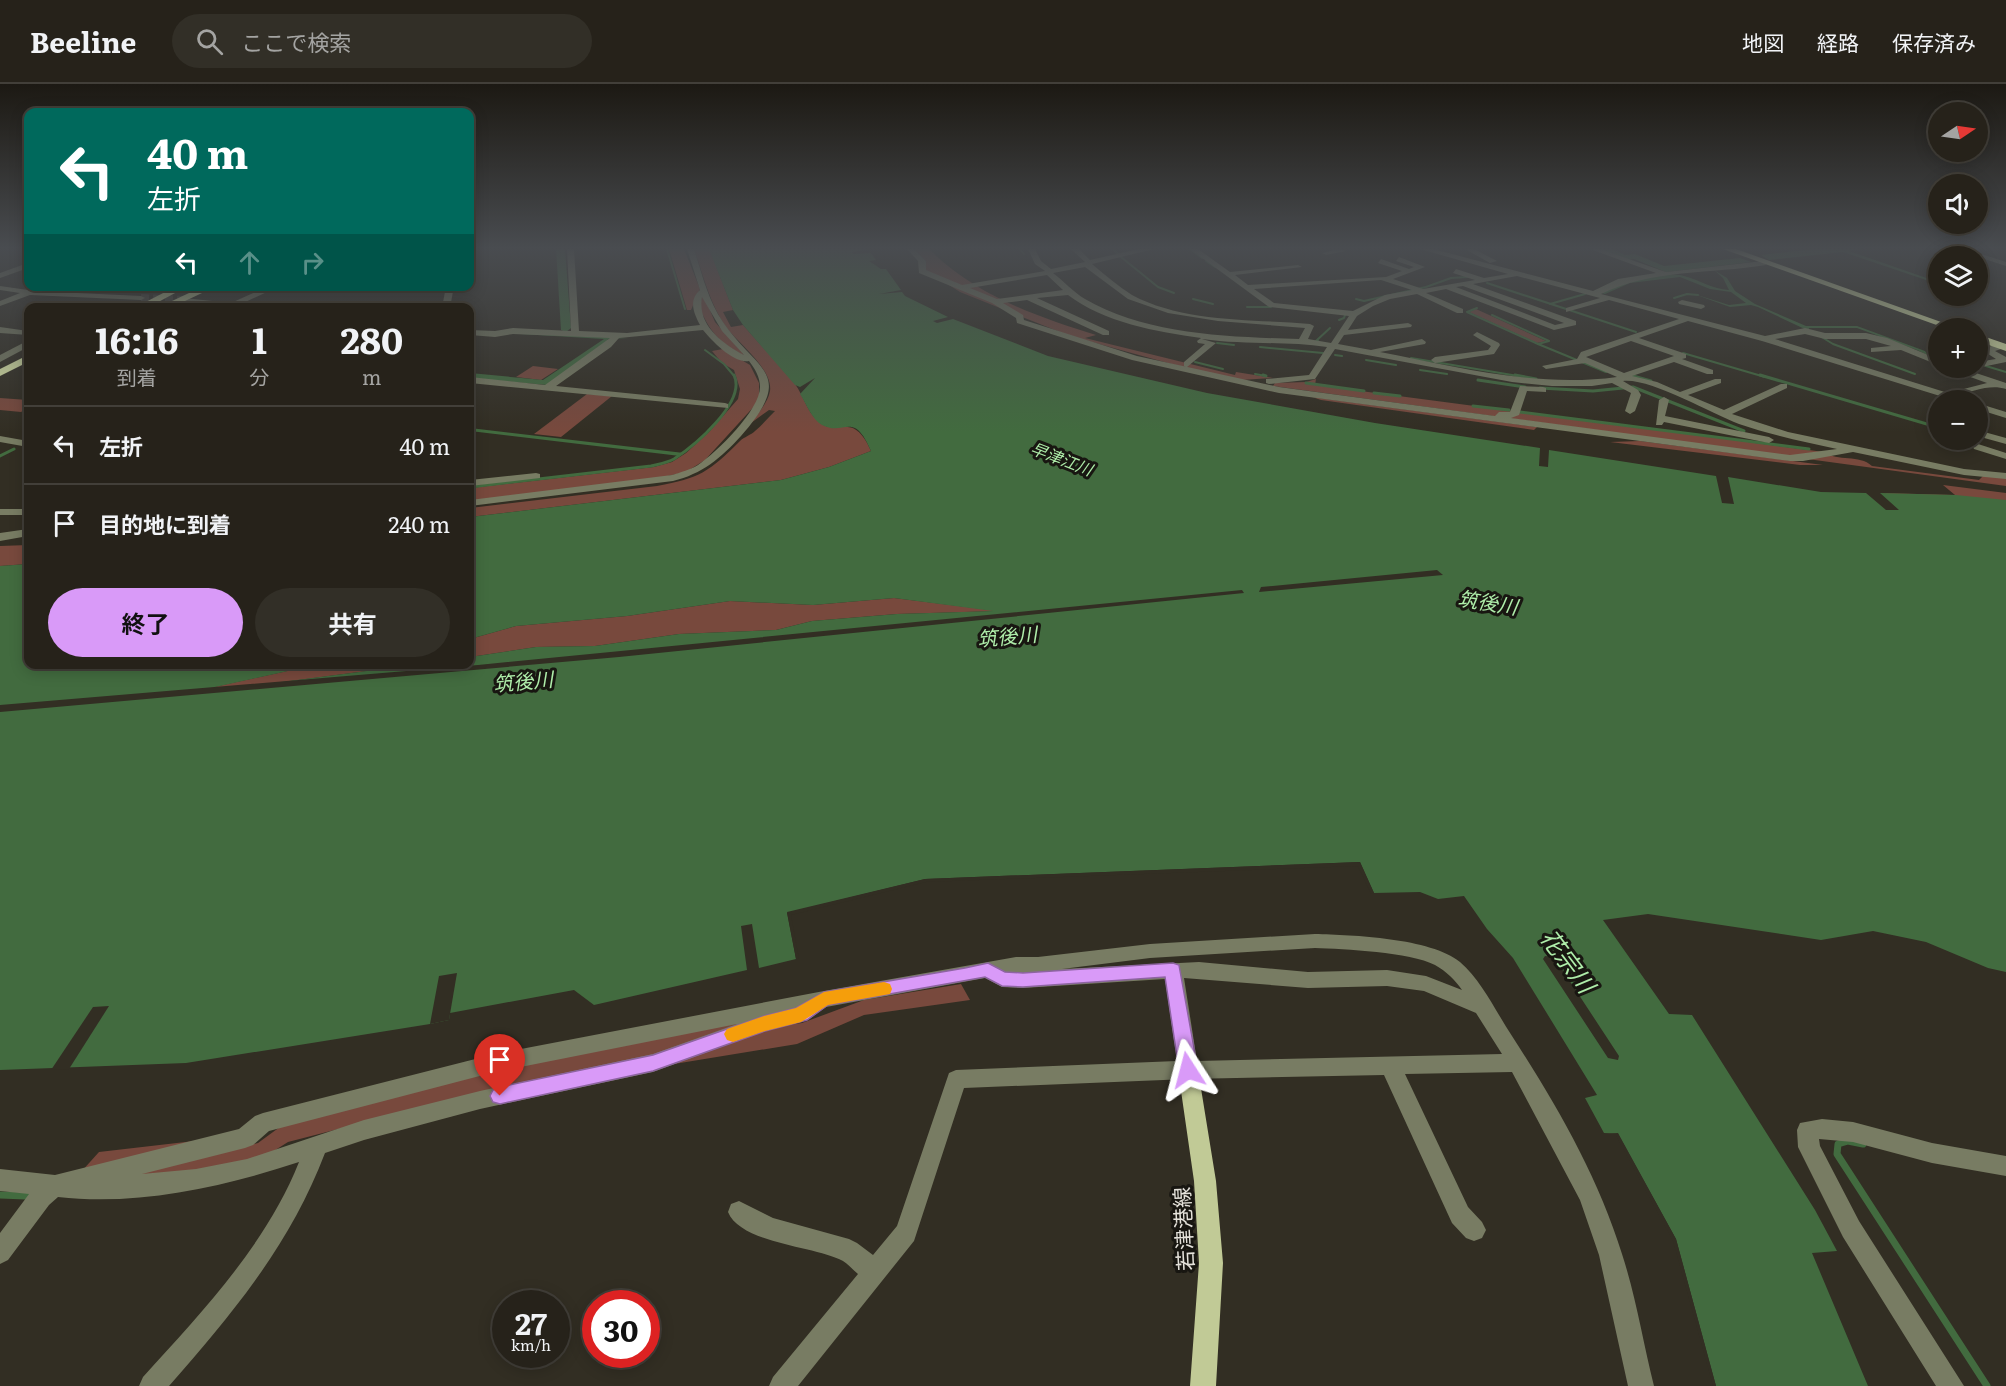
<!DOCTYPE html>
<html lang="ja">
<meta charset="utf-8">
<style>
:root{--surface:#26221a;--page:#322f27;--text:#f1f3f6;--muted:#a4a4a2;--line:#423f39;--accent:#d99af8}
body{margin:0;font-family:Literata,"Noto Sans JP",serif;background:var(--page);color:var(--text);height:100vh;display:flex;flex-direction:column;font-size:22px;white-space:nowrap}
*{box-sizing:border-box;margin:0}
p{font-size:20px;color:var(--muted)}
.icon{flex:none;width:33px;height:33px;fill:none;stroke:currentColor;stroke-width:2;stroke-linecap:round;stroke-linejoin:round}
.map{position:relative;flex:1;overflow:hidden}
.side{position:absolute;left:24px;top:219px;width:450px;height:366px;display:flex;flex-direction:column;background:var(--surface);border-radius:12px;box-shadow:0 3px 15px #0003,0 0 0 2px var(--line)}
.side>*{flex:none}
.banner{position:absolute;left:24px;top:24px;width:450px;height:183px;border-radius:12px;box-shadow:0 3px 15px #0003,0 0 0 2px var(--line);background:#00695c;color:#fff;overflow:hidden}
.needle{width:39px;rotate:77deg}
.buttons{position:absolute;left:1928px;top:18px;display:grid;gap:12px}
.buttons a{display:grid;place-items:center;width:60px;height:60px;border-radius:50%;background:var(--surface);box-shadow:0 3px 15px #0003,0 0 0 2px var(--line);font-size:30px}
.speed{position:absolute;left:492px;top:1206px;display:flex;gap:12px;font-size:30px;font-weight:700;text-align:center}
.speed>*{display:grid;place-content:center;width:78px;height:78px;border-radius:50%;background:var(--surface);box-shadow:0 3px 15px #0003,0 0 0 2px var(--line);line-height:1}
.speed small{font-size:15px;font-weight:400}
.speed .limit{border:9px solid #d22;background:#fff;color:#111}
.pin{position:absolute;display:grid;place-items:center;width:51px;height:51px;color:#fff;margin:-62px -26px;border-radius:50% 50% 50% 0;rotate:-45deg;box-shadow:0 0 6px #0007}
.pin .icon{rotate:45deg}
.me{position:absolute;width:66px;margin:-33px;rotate:351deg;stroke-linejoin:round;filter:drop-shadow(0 0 4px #0008)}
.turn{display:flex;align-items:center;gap:21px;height:126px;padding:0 24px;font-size:27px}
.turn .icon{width:78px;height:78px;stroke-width:2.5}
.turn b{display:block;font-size:42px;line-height:51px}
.lanes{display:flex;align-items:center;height:57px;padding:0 24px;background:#0003;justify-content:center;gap:30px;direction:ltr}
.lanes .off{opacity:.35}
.eta{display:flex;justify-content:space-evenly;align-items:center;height:102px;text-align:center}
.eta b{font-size:36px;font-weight:700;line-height:42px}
.action{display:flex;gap:12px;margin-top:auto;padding:12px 24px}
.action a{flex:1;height:69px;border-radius:36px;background:var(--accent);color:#111;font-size:24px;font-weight:700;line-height:69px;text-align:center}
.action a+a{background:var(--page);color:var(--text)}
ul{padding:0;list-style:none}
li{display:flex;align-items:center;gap:18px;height:78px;padding:0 24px;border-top:2px solid var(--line)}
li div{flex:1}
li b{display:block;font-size:22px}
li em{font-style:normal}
header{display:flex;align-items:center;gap:36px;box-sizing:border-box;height:84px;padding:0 30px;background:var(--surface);border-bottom:2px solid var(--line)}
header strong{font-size:28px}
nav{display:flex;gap:33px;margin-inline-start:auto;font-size:21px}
.search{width:420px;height:54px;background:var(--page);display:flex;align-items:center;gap:15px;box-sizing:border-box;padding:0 21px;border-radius:33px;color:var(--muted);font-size:22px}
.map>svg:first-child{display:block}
</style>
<header>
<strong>Beeline</strong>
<div class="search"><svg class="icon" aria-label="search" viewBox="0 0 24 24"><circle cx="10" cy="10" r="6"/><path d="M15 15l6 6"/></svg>ここで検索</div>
<nav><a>地図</a><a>経路</a><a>保存済み</a></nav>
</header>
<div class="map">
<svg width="2006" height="1302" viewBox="0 0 2006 1302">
<rect width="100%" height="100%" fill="#322e23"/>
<g fill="#78493d">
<polygon points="669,165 684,165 700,205 691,226 687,226"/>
<path d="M694,165H714V177L733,226L723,228L731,243L743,241C760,261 779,280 795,300C803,311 807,327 817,336C836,356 852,324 871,367L829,383L781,396L470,433V424L657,402C700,394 709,388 740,357C744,353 751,351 755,347C762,341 768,334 775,327L769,326L751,339C757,330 768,319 770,307C773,285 738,259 726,243C710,220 703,191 694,165Z"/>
<path d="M914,165H929C975,211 1035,232 1096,251L1085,254L1235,291L1236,288L1273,294L1241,296L1186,284L1070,252L960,208L924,185L926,177Z"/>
<path d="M703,210L715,238L745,272C719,258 712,251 699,223Z"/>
<polygon points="1476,225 1546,257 1537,259 1469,228"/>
<polygon points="723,265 750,281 759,299 759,317 705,376 686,388 654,395 470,417 470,404 654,383 672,378 686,369 709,348 738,315 740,305 734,286 722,279 712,267"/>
<polygon points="533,282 558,285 541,296 516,293"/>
<path d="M1316,295L1315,301L1824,368C1838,378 1859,370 1872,382L1979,396L1983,392L2006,393V402L1273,302L1275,299L1306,298Z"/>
<polygon points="587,310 612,312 561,353 534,350"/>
<polygon points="1312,313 1537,343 1534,346 1321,316"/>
<polygon points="0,314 28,316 28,324 21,328 0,326"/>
<polygon points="1640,357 1823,381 1800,381 1610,358"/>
<polygon points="1943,401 2006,409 2006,427 1880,409 1955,411"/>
<polygon points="28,461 28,480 0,482 0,462"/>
<polygon points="894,514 999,527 897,530 812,537 776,546 679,550 595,562 536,563 470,573 470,555 516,542 627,532 730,517 813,521"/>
<polygon points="315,581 413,581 168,613"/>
<polygon points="961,900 970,916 864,931 797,960 668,981 761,944 802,939 864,916"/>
<polygon points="759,934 638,977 497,1004 288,1058 258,1077 174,1092 96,1097 258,1059 288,1037 491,983"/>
<polygon points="220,1054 81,1088 99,1068"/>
</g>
<g fill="#426b3f" fill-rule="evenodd">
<polygon points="556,165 565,165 571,244 566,248 561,246"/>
<path d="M709,165H869L852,168L853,170L871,169L876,176L869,177L881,185H886L901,206L879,210L902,208L905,212L948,233L933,237L937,239L953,235L1048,272L1207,309L1375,339L1540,364L1539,382L1548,383L1549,366L1716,392L1722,419L1734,420L1728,393L1821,408L1866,409L1886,426H1899L1880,409L1956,411L2006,416V888L1988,884L1926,858L1873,847L1821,856L1648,830L1603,836L1669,930L1692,931L1815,1126L1837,1167L1812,1169L1868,1302H1716L1676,1155L1618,1050L1604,1049L1585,1014L1597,1011L1513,874L1487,845L1464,812L1438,815L1420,808L1374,809L1360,778L925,795L787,829L796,875L759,884L752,840L741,842L747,886L594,921L574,906L450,929L449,936L430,940L186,979L0,986V482L28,480V580L315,581L179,611L413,581L470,580V573L536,563L595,562L679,550L776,546L812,537L897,530L993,527L894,514L813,521L730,517L627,532L516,542L470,555V433L781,396L829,383L871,367C853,325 845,353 822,341C812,336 806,319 800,310L815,294L800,303L795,301L743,241L733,226ZM1545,872L1554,873L1619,972L1618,976L1608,974L1543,875Z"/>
<polygon points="1597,165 1612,165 1625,171 1635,170 1664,182 1740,174 1751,178 1666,188 1634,175 1624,176"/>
<polygon points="1814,165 1861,165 1849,167 1938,198 1938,200 1843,168 1769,176 1761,171"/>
<path d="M1714,186L1727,194L1735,207L1755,220L1806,242H1857L1925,267L1928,271L1938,276L1917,266L1857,244H1809V247L1758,223L1751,221L1730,223L1694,210L1729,221L1746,219L1731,208L1710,205L1680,193L1630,199L1605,210L1601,209C1621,199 1661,186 1684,192C1700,196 1712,205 1729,206L1723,194Z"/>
<polygon points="470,247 628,254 608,255 605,260 547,301 470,294 470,289 543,296 604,255"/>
<polygon points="470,344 684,369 680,372 470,347"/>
</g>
<g fill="#322e23">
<polygon points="1437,486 1443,491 1259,508 1261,503"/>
<polygon points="1242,506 1244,509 619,573 0,628 0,621 478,581"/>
<polygon points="1360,778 1374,809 1371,810 1358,782 926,798 791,831 799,875 796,875 787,828 925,795"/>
<polygon points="457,889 449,936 430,940 439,892"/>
<polygon points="109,922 69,985 51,986 93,923"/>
<polygon points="1618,1049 1676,1155 1716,1302 1713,1302 1673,1157 1616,1052 1604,1052 1601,1050"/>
</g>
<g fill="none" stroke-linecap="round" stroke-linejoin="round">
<g stroke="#426b3f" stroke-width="2">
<polyline points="667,165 685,225"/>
<polyline points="1020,165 1024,170"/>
<polyline points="1113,165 1118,170"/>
<polyline points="1190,165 1202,174"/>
<polyline points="1121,173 1158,203 1174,209"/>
<polyline points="1206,177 1215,183"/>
<polyline points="1487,199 1636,248"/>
<polyline points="1674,214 1687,210 1698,211"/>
<polyline points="1193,215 1213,220"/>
<polyline points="1356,215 1364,217 1426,203 1451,194 1467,193"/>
<polyline points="1550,220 1585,210"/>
<polyline points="1247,223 1271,223"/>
<polyline points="1477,224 1467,228 1538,260"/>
<polyline points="1492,231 1549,257 1538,260 1606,288"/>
<polyline points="1339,236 1344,234 1346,228"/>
<polyline points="1820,252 1833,260 1915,290"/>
<polyline points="1318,257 1316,257 1330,244"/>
<polyline points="1217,259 1234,261"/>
<polyline points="1260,263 1323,269"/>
<polyline points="705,266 724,280 735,293"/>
<polyline points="1683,269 1765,293"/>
<polyline points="1335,271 1342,272"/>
<polyline points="1411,274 1524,293"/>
<polyline points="1366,276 1396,281"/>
<polyline points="1195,278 1223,285"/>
<polyline points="1986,282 2006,288"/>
<polyline points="1961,284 1976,284"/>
<polyline points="1420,286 1447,290"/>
<polyline points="1255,290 1266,292"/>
<polyline points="1633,292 1636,293"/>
</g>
<g stroke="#426b3f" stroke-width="3">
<polyline points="1263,291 1266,292"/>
<polyline points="1515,291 1536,295"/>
<polyline points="1760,291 1937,343"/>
<polyline points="1633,292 1651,297"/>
<polyline points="1478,296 1525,303"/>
<polyline points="1306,299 1364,307"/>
<polyline points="1540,304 1593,307 1633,303 1744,347"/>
<polyline points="1374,309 1400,312"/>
<polyline points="1473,322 1509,326"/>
<polyline points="1520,328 1809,365"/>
<polyline points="0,372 14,365"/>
<path d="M470,403L651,382C659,380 667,379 674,375C694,362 747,318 734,291"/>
</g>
<g stroke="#426b3f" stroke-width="7">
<polyline points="1863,1060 1848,1057 1838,1060 1837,1070 1987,1302"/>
<polyline points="0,1111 26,1112"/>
</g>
<polyline stroke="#4d493f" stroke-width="8" stroke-dasharray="8 4" stroke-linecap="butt" points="141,214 184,216"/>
<g fill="#787c63" fill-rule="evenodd">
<path d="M567,165H574L579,247L627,249L700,241C694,229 688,217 700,206L687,165H694C702,190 708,216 723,238C757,288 797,288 741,352C721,374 702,390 673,397L470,422V416L672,391C681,388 690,386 698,381C717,368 760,326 760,303C760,293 755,285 749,277C734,280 712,257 703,246L619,254L611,263L556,302L725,319L728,320V324L470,299V293L545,301L610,254L513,250L495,253L470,251V246L495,247L513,244L571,247ZM702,213L722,247L744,271C722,259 697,241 702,213Z"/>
<path d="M907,165H914L926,177V186L962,201L1045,187L1035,180L1028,165H1035L1041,177L1051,185L1085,178L1071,165H1079L1090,176L1139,165H1154L1092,180C1105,191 1118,202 1132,211C1184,239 1253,235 1310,240L1314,242L1308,255L1331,259L1349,232L1269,223L1190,165H1198L1230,188L1298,181L1302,183L1235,191L1248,201L1386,193L1402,187L1378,179L1381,175L1409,185L1414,183L1396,177L1399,173L1425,183L1393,195L1423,205L1475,196L1453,189L1456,185L1484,194L1508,190L1420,165H1433L1593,207L1618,195L1656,189L1590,165H1600L1666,188L1763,177L1766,181C1711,190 1652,185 1601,210L1765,252L1805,244L1825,249H1866L1887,254L1938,275V281L1901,266L1871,268V264L1891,262L1866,255H1825L1805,250L1775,255L1948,309L1987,299L1951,286L1950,284H1961L2006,299V305C1990,300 1973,307 1957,312L1965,316H1953L1762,257L1688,237L1639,254L1686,270V274L1682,275L1713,286V290H1707L1674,278L1632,292L1657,298L1680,308L1715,295H1721V299L1688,311L1724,326L1781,300H1787V304L1732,330L1788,348L1964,385L2006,389V395L1964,391L1853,368L1803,377H1790L1279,309L1132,276L1017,239L1016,234L992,219L919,189L918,177ZM1085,183L1128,215L1168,229L1218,237L1305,244L1299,255C1231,253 1146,251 1085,215C1073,208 1064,197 1053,189ZM1047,191L1063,206L997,215L970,204ZM1517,192L1600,214L1566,224V228L1609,216L1679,235L1581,268L1577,275L1542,282L1546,285L1585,279L1617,293C1537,304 1458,283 1380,268L1425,260L1426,258L1422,255L1371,266L1338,260L1344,251L1411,243L1412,241L1408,239L1348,246L1357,232L1373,222L1390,215L1417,210L1457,229H1463V225L1426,209L1446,205L1554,246L1576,241V237L1473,200ZM1381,196L1412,206L1385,211L1353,227L1274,219L1254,205ZM1463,202L1564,239L1555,241L1456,203ZM1068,211C1103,238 1157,248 1201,254L1197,257L1198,259L1205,260L1184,278V282L1187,283L1216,259L1202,255C1244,261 1286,257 1327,263L1309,291L1266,295V299L1269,300L1315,295L1335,265L1512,298L1552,302H1592L1612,299L1631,309L1625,327L1630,330L1635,327L1641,311L1638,306L1623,297C1651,294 1710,329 1739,340C1771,351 1804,358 1837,365L1790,371L1511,334L1519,331L1527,307L1546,308V304L1543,303L1520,302L1510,328H1499L1495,332L1279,303L1137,272L1024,236L1023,231L1003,219L1027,216L1103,251H1109V247L1037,214ZM1631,257L1674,272L1624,289L1586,273Z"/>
<polygon points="1338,165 1346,167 1326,171 1322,169"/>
<polygon points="1465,165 1474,165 1497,177 1490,179"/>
<polygon points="1954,165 1966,165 2006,178 2006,182"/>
<polygon points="25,180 28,180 28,184 0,194 0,189"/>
<polygon points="0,202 35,207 141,212 145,214 141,216 30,211 0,222 0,217 20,209 0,206"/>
<polygon points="269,202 280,202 241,220 255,224 227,224 180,216 184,214 231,219"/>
<polygon points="446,202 454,202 450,224 442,224"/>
<polygon points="1682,216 1704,221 1705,223 1701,225 1679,220 1678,218"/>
<polygon points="0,243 28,247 28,251 0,249"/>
<polygon points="1477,248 1499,259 1500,261 1494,270 1435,279 1431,276 1435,273 1488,266 1491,262 1473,251"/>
<polygon points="25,258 28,258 28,263 0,278 0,271"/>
<polygon points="2001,259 2004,260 2004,264 1995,267 2006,273 2006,278 1977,284 1976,284 1977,278 1996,275 1985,268 1985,264"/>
<polygon points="1664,313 1669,316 1665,332 1769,353 1774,356 1769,359 1664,338 1662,341 1656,341 1659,316"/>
<polygon points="1977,319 2006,328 2006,334 1977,325"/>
<polygon points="1977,346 2006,354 2006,360 1977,352"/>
<polygon points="0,352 28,357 28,363 0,358"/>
<polygon points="1978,360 2006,369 2006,375 1974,365 1973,363"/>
<polygon points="536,389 540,390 540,394 470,402 470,396"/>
<rect x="0" y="425" width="28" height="6"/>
<polygon points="28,445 28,452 0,457 0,449"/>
<path d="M1315,850C1352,851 1431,854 1460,878C1482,897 1496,928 1512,952C1556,1020 1598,1092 1622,1170C1636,1213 1643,1258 1654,1302H1628L1599,1171L1580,1116L1512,988L1405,990L1468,1123L1482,1138L1486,1146L1482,1154L1474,1157L1466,1154L1452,1139L1384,991L1188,995L964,1004L914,1157L798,1302H769L773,1293L858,1190C853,1186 848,1180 843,1177C816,1162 741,1160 728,1128L731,1120L739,1117L773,1134L849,1155L857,1159L873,1171L897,1142L949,989L956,986L1177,977L1165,895L1023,904L1002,903L985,894L826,923L808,936L765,947L653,988L480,1025L364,1056L325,1069C290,1161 233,1229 169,1302H139L143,1293C202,1228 266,1161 299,1078C223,1103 139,1122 58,1113L49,1121L8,1176L0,1180V1149L29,1110L0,1107V1085L55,1091L239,1045L255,1032L263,1029L495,970L824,907L1016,873H1038L1150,860ZM1315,864C1344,865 1410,868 1435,881C1446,887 1455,896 1462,906L1426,892L1387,886L1308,888L1199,878L1062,885L1150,874ZM1184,894L1308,904L1387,902L1424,907L1476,929L1502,970L1197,977ZM737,940L653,970L480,1007L364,1036L247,1075L196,1085L142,1090L245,1064L253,1061L269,1047L495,988Z"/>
<polygon points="1822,1035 1853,1038 1932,1059 2006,1072 2006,1092 1932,1079 1853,1058 1819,1055 1820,1062 1859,1137 1964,1302 1936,1302 1843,1153 1798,1063 1797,1046 1800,1039"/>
</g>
<polygon fill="#c1ca96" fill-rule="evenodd" points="1188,977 1195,980 1198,986 1216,1097 1223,1179 1216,1302 1190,1302 1199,1179 1194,1097 1178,986 1181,980"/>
<g fill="#dee9aa" fill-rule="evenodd">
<polygon points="1723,165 1736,165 1958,244 1945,244"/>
<polygon points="204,202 217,202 170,224 157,224"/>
<polygon points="169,206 177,208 147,224 134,224"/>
<polygon points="1977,250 2006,260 2006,267 1977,257"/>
<polygon points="28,271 28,278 0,292 0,285"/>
</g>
</g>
<linearGradient id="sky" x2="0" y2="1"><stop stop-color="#1c1913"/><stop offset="0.47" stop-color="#494c50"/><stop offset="1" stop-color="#494c50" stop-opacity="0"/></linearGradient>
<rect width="2006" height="348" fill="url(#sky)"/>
<polygon fill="#d99af8" stroke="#8d64a1" stroke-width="1.5" points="988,879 1005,888 1023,889 1173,879 1179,881 1198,986 1195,991 1188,994 1182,991 1179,986 1165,893 1023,903 1002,902 985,893 828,921 807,936 765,947 653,987 500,1020 493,1018 490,1012 493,1006 500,1003 653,971 764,932 796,924 824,908 965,884"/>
<polygon fill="#f59e0b" points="884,898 890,900 892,905 890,910 828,921 801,938 765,947 733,958 727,956 724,950 727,945 764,932 796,924 824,908"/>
<g text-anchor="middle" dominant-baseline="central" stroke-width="6" stroke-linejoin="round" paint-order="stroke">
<g font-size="16" font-style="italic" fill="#afeeaa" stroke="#181611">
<text transform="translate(1062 374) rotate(21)">早津江川</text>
</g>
<g font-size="20" font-style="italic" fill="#afeeaa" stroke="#181611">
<text transform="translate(1488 517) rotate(9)">筑後川</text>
<text transform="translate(1007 551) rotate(-5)">筑後川</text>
<text transform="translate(523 596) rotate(-5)">筑後川</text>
</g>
<g font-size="21" fill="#e5e2db" stroke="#181611">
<text transform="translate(1182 1145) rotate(-93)">若津港線</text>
</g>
<g font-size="24" font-style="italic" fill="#afeeaa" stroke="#181611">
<text transform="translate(1569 876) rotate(53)">花宗川</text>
</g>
</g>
</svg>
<div class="buttons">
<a><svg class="needle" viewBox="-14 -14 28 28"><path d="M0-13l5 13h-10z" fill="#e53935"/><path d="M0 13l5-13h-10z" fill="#a4a4a2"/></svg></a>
<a><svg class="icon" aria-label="sound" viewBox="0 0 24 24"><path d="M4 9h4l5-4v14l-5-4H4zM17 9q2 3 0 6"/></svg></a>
<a><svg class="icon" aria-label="layers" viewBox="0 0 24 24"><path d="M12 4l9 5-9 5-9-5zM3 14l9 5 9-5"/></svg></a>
<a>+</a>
<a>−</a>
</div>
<div class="speed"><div>27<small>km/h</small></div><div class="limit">30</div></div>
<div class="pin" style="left:500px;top:1012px;background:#d93025"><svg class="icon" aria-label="arrive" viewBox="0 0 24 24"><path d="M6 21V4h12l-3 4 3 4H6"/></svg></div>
<svg class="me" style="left:1188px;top:986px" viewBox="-20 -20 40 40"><path d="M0-17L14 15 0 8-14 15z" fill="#d99af8" stroke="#fff" stroke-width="4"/></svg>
<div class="banner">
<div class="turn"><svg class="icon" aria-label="left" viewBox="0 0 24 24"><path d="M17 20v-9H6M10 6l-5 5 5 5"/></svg><div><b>40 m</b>左折</div></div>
<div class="lanes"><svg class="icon" aria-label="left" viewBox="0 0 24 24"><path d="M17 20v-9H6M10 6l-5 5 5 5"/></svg><svg class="icon off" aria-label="ahead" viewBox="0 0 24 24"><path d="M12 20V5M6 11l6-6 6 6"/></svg><svg class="icon off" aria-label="right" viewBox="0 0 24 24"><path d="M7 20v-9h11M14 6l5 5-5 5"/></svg></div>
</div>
<section class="side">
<div class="eta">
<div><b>16:16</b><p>到着</p></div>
<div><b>1</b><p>分</p></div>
<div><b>280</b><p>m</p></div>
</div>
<ul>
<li><svg class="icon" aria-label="left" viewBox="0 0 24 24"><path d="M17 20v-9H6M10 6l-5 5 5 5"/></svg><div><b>左折</b></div><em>40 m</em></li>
<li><svg class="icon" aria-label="arrive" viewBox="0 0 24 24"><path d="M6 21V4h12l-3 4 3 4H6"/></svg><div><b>目的地に到着</b></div><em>240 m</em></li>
</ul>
<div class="action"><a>終了</a><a>共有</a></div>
</section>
</div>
